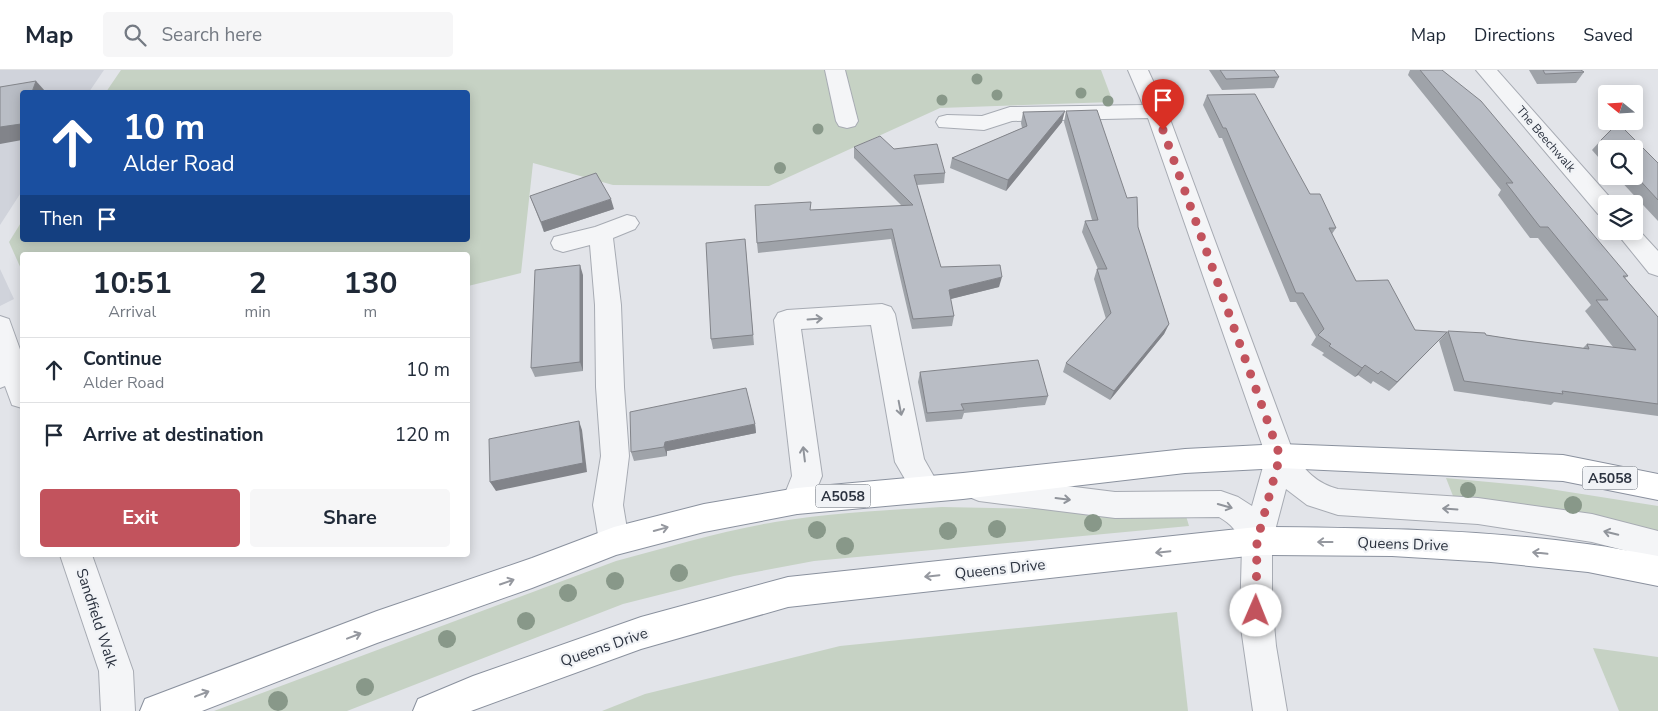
<!DOCTYPE html>
<style>
:root{--surface:#fff;--page:#f6f6f7;--text:#1f2937;--muted:#747a83;--line:#e0e1e3;--accent:#c2535d}
body{margin:0;font-family:"Nunito Sans",sans-serif;background:var(--page);color:var(--text);height:100vh;display:flex;flex-direction:column;font-size:19px;white-space:nowrap}
*{box-sizing:border-box;margin:0}
p{font-size:16px;color:var(--muted)}
.icon{flex:none;width:28px;height:28px;fill:none;stroke:currentColor;stroke-width:2;stroke-linecap:round;stroke-linejoin:round}
.map{position:relative;flex:1;overflow:hidden}
.drawer{position:absolute;left:20px;top:182px;width:450px;height:305px;display:flex;flex-direction:column;background:var(--surface);border-radius:5px;box-shadow:0 2px 12px #0003}
.drawer>*{flex:none}
.top-card{position:absolute;left:20px;top:20px;width:450px;height:152px;border-radius:5px;box-shadow:0 2px 12px #0003;background:#1a4fa0;color:#fff;overflow:hidden}
.needle{width:32px;rotate:288deg}
.tools{position:absolute;left:1598px;top:15px;display:grid;gap:10px}
.tools a{display:grid;place-items:center;width:45px;height:45px;border-radius:5px;background:var(--surface);box-shadow:0 2px 12px #0003;font-size:25px}
.pin{position:absolute;display:grid;place-items:center;width:42px;height:42px;color:#fff;margin:-51px -21px;border-radius:50% 50% 50% 0;rotate:-45deg;box-shadow:0 0 5px #0007}
.pin .icon{rotate:45deg}
.me{position:absolute;width:55px;margin:-28px;rotate:1deg;stroke-linejoin:round;filter:drop-shadow(0 0 4px #0008)}
.turn{display:flex;align-items:center;gap:18px;height:105px;padding:0 20px;font-size:22px}
.turn .icon{width:65px;height:65px;stroke-width:2.5}
.turn b{display:block;font-size:35px;line-height:42px}
.then{display:flex;align-items:center;height:48px;padding:0 20px;background:#0003;gap:10px;font-size:19px}
.eta{display:flex;justify-content:space-evenly;align-items:center;height:85px;text-align:center}
.eta b{font-size:30px;font-weight:700;line-height:35px}
.button{display:flex;gap:10px;margin-top:auto;padding:10px 20px}
.button a{flex:1;height:58px;border-radius:5px;background:var(--accent);color:#fff;font-size:20px;font-weight:700;line-height:58px;text-align:center}
.button a+a{background:var(--page);color:var(--text)}
ul{padding:0;list-style:none}
li{display:flex;align-items:center;gap:15px;height:65px;padding:0 20px;border-top:1px solid var(--line)}
li div{flex:1}
li b{display:block;font-size:19px}
li em{font-style:normal}
header{display:flex;align-items:center;gap:30px;box-sizing:border-box;height:70px;padding:0 25px;background:var(--surface);border-bottom:1px solid var(--line)}
header strong{font-size:24px}
nav{display:flex;gap:28px;margin-inline-start:auto;font-size:18px}
.search{width:350px;height:45px;background:var(--page);display:flex;align-items:center;gap:12px;box-sizing:border-box;padding:0 18px;border-radius:5px;color:var(--muted);font-size:19px}
.map>svg:first-child{display:block}
</style>
<header>
<strong>Map</strong>
<div class="search"><svg class="icon" aria-label="search" viewBox="0 0 24 24"><circle cx="10" cy="10" r="6"/><path d="M15 15l6 6"/></svg>Search here</div>
<nav><a>Map</a><a>Directions</a><a>Saved</a></nav>
</header>
<div class="map">
<svg width="1658" height="641" viewBox="0 0 1658 641">
<rect width="100%" height="100%" fill="#e2e4e9"/>
<g fill="#d0d3db">
<polygon points="0,0 104,0 89,22 22,22 22,121 0,155"/>
<polygon points="0,199 14,229 0,236"/>
</g>
<g fill="#c6d2c4">
<polygon points="121,0 1101,0 1113,32 940,38 769,116 613,115 533,93 521,203 468,216 468,185 22,185 22,201 9,172 22,151 22,170 468,170 468,22 106,22"/>
<polygon points="1446,408 1531,416 1658,436 1658,462 1537,436 1453,426"/>
<path d="M942,437L1146,441L1184,439L1189,456L814,491L734,506L623,534L347,641H214L616,491C669,477 722,461 775,452C830,443 886,440 942,437Z"/>
<polygon points="1177,542 1188,641 602,641 645,624 840,576"/>
<polygon points="1593,578 1658,587 1658,641 1619,641"/>
</g>
<g fill="none" stroke-linecap="round" stroke-linejoin="round">
<g stroke="#a7abb3" stroke-width="2">
<g id="minor">
<polygon points="825,0 845,0 858,51 855,56 847,58 839,56 836,51"/>
<path d="M1128,0H1148L1167,41L1293,382C1304,400 1316,413 1338,419L1478,428L1592,444L1658,461V489L1592,472L1478,454L1338,445L1307,435L1286,419L1272,472V532L1276,576L1287,641H1253L1240,551L1242,476C1239,462 1231,454 1219,447L1115,448L979,431L969,427L964,418L969,409L979,405L1115,422L1221,421L1238,427L1252,436L1266,386L1148,48L1012,51L984,60L939,57L936,52L939,47L947,45L982,46L1010,37L1143,35Z"/>
<polygon points="1476,0 1497,0 1614,132 1615,134 1606,134 1606,146 1598,144"/>
<polygon points="627,145 635,147 639,153 635,159 613,168 621,235 624,317 629,386 623,435 629,471 625,481 614,485 603,481 599,471 593,435 601,386 596,317 595,235 590,175 563,182 554,179 551,173 554,167 595,157"/>
<polygon points="1634,155 1658,181 1658,206 1649,203 1615,161 1634,161"/>
<polygon points="882,234 891,237 895,244 924,389 941,419 936,428 926,432 916,428 895,392 871,255 801,259 822,406 808,440 797,444 786,440 782,431 792,406 774,250 778,243 787,240"/>
<polygon points="0,246 9,249 22,285 22,338 12,335 5,316 0,318"/>
<polygon points="60,485 92,485 133,601 135,641 101,641 99,601"/>
</g>
</g>
<g stroke="#8a919e" stroke-width="2">
<g id="highway">
<polygon points="1280,374 1563,385 1658,404 1658,430 1563,411 1280,398 1185,403 963,429 797,444 704,462 616,485 532,518 377,573 202,641 140,641 145,629 377,541 532,488 614,457 704,434 797,418 963,403 1185,379"/>
<path d="M1257,457C1367,458 1477,459 1587,474C1611,477 1634,482 1658,486V516L1588,502L1491,492L1392,486L1257,485L788,537L641,579L471,641H413L418,629L473,606L641,547L788,507Z"/>
</g>
</g>
<use href="#minor" fill="#f4f5f7" fill-rule="evenodd"/>
<use href="#highway" fill="#fff" fill-rule="evenodd"/>
</g>
<g fill="#889889">
<circle cx="977" cy="9" r="5.5"/>
<circle cx="1081" cy="23" r="5.5"/>
<circle cx="997" cy="25" r="5.5"/>
<circle cx="942" cy="30" r="5.5"/>
<circle cx="1108" cy="31" r="5.5"/>
<circle cx="818" cy="59" r="5.5"/>
<circle cx="780" cy="98" r="6"/>
<circle cx="1468" cy="420" r="8"/>
<circle cx="1573" cy="435" r="9"/>
<circle cx="1093" cy="453" r="9"/>
<circle cx="997" cy="459" r="9"/>
<circle cx="817" cy="460" r="9"/>
<circle cx="948" cy="461" r="9"/>
<circle cx="845" cy="476" r="9"/>
<circle cx="679" cy="503" r="9"/>
<circle cx="615" cy="511" r="9"/>
<circle cx="568" cy="523" r="9"/>
<circle cx="526" cy="551" r="9"/>
<circle cx="447" cy="569" r="9"/>
<circle cx="365" cy="617" r="9"/>
<circle cx="278" cy="631" r="10"/>
</g>
<g fill="#9fa3a9">
<polygon points="1209,0 1274,0 1279,7 1274,18 1222,20"/>
<polygon points="1410,0 1442,0 1628,206 1625,208 1658,247 1658,346 1554,332 1551,335 1454,321 1439,271 1448,261 1486,265 1518,270 1583,278 1587,274 1613,277 1585,241 1591,235 1538,168 1530,168 1498,125 1501,120 1408,5"/>
<polygon points="1529,0 1581,0 1584,2 1576,13 1537,14"/>
<polygon points="1207,25 1310,124 1336,158 1332,164 1356,211 1415,260 1438,271 1389,321 1373,311 1371,314 1358,305 1355,307 1322,285 1324,283 1311,275 1316,267 1296,232 1290,232 1222,68 1219,68 1203,35"/>
<polygon points="1066,41 1138,157 1169,254 1164,264 1110,330 1063,302 1066,293 1106,249 1094,209 1097,199 1098,199 1082,162 1085,151 1092,150 1064,52"/>
<polygon points="1023,42 1062,52 1006,121 950,98 952,88 1022,58 1021,53"/>
<polygon points="1618,53 1658,93 1658,151 1616,106 1634,106 1634,79 1606,79 1606,96 1592,80 1601,70"/>
<polygon points="854,77 945,103 944,113 917,115 941,197 999,217 950,229 954,246 952,256 912,259 891,169 758,183 757,173 811,140 902,136 854,88"/>
<polygon points="530,126 614,139 544,162"/>
<polygon points="745,169 754,275 713,279 711,269"/>
<polygon points="583,205 583,301 535,307 531,298"/>
<polygon points="920,302 1048,326 1045,335 964,343 962,349 926,352 918,312"/>
<polygon points="755,354 756,363 667,381 667,386 634,391 631,382"/>
</g>
<g fill="#82848a">
<polygon points="36,11 46,22 32,22"/>
<polygon points="1065,41 1062,52 1006,121 1008,110"/>
<polygon points="22,50 22,70 0,74 0,57"/>
<polygon points="611,129 614,139 544,162 541,152"/>
<polygon points="580,195 583,205 583,301 580,292"/>
<polygon points="1002,207 999,217 947,230 949,220"/>
<polygon points="1169,254 1164,264 1110,330 1114,321"/>
<polygon points="1447,262 1438,271 1389,321 1397,312"/>
<polygon points="1365,295 1358,305 1355,307 1362,298"/>
<polygon points="579,351 582,360 587,402 496,421 490,412"/>
<polygon points="755,354 756,363 667,381 667,386 664,377 665,372"/>
</g>
<g fill="#b9bdc5" stroke="#82848a">
<polygon points="1220,0 1274,0 1279,7 1226,9"/>
<polygon points="1420,0 1442,0 1481,31 1628,206 1623,206 1658,247 1658,334 1562,321 1563,324 1464,311 1448,261 1485,263 1486,265 1518,270 1589,279 1587,274 1636,280 1596,230 1608,230 1548,157 1540,157 1506,113 1513,113"/>
<polygon points="1543,0 1581,0 1584,2 1545,4"/>
<polygon points="36,11 32,22 22,22 22,50 21,54 0,57 0,17"/>
<polygon points="1255,24 1310,124 1320,124 1336,158 1329,158 1356,211 1388,210 1415,260 1447,262 1397,312 1381,301 1378,304 1365,295 1362,298 1329,276 1331,274 1318,265 1324,259 1303,223 1296,223 1226,58 1223,58 1207,25"/>
<polygon points="1097,40 1127,128 1137,127 1138,157 1169,254 1114,321 1066,293 1111,243 1097,199 1107,199 1085,151 1098,150 1066,41"/>
<polygon points="1065,41 1008,110 952,88 1027,56 1023,42"/>
<polygon points="1618,53 1658,93 1658,130 1634,104 1634,79 1610,79 1601,70"/>
<polygon points="880,66 894,79 937,74 945,103 914,105 941,197 1000,195 1002,207 949,220 954,246 913,249 892,159 757,173 755,135 811,132 810,140 913,135 854,77"/>
<polygon points="596,103 611,129 541,152 530,126"/>
<polygon points="745,169 753,265 711,269 706,173"/>
<polygon points="580,195 580,292 531,298 535,200"/>
<polygon points="1038,290 1048,326 961,334 964,340 927,343 920,302"/>
<polygon points="746,318 755,354 665,372 664,377 631,382 630,342"/>
<polygon points="579,351 583,393 490,412 489,369"/>
</g>
<defs><path id="oneway-shaft" d="M-6 0H5M1.5-3L5.5 0L1.5 3" fill="none" stroke-width="1.6" stroke-linecap="round" stroke-linejoin="round" transform="scale(1.25)"/></defs>
<g stroke="#90949b">
<use href="#oneway-shaft" transform="translate(815 249) rotate(-4)"/>
<use href="#oneway-shaft" transform="translate(900 338) rotate(79)"/>
<use href="#oneway-shaft" transform="translate(804 384) rotate(-97)"/>
<use href="#oneway-shaft" transform="translate(1063 429) rotate(7)"/>
<use href="#oneway-shaft" transform="translate(1225 436) rotate(16)"/>
<use href="#oneway-shaft" transform="translate(1450 439) rotate(-176)"/>
<use href="#oneway-shaft" transform="translate(1611 463) rotate(-166)"/>
</g>
<g stroke="#95989f">
<use href="#oneway-shaft" transform="translate(661 459) rotate(-15)"/>
<use href="#oneway-shaft" transform="translate(1325 472) rotate(-180)"/>
<use href="#oneway-shaft" transform="translate(1163 482) rotate(174)"/>
<use href="#oneway-shaft" transform="translate(1540 483) rotate(-174)"/>
<use href="#oneway-shaft" transform="translate(932 506) rotate(174)"/>
<use href="#oneway-shaft" transform="translate(507 512) rotate(-19)"/>
<use href="#oneway-shaft" transform="translate(354 566) rotate(-21)"/>
<use href="#oneway-shaft" transform="translate(202 624) rotate(-21)"/>
</g>
<g fill="none" stroke-linecap="round" stroke-linejoin="round">
<polyline stroke="#c2535d" stroke-width="9" stroke-dasharray="0 16.2" points="1163,60 1280,386 1257,471 1256,541"/>
</g>
<g text-anchor="middle" dominant-baseline="central" stroke-width="4.5" stroke-linejoin="round" paint-order="stroke">
<g font-size="12" fill="#2b323f" stroke="#f1f3f6">
<text transform="translate(1546 69) rotate(49)">The Beechwalk</text>
</g>
<g fill="#f1f3f6" stroke="#666c76" stroke-width="1">
<rect x="1582.5" y="396.5" width="55" height="23" rx="4"/>
<rect x="815.5" y="414.5" width="55" height="23" rx="4"/>
</g>
<g font-size="14" font-weight="bold" fill="#2b323f">
<text x="1610" y="408">A5058</text>
<text x="843" y="426">A5058</text>
</g>
<g font-size="15" fill="#2b323f" stroke="#f1f3f6">
<text transform="translate(1403 474) rotate(2)">Queens Drive</text>
<text transform="translate(1000 499) rotate(-6)">Queens Drive</text>
<text transform="translate(97 548) rotate(72)">Sandfield Walk</text>
<text transform="translate(604 577) rotate(-19)">Queens Drive</text>
</g>
</g>
</svg>
<div class="tools">
<a><svg class="needle" viewBox="-14 -14 28 28"><path d="M0-13l5 13h-10z" fill="#e53935"/><path d="M0 13l5-13h-10z" fill="#747a83"/></svg></a>
<a><svg class="icon" aria-label="search" viewBox="0 0 24 24"><circle cx="10" cy="10" r="6"/><path d="M15 15l6 6"/></svg></a>
<a><svg class="icon" aria-label="layers" viewBox="0 0 24 24"><path d="M12 4l9 5-9 5-9-5zM3 14l9 5 9-5"/></svg></a>
</div>
<div class="pin" style="left:1163px;top:60px;background:#d93025"><svg class="icon" aria-label="arrive" viewBox="0 0 24 24"><path d="M6 21V4h12l-3 4 3 4H6"/></svg></div>
<svg class="me" style="left:1256px;top:541px" viewBox="-20 -20 40 40"><circle r="19" fill="#fff"/><path d="M0-13L10 11 0 6-10 11z" fill="#c2535d"/></svg>
<div class="top-card">
<div class="turn"><svg class="icon" aria-label="ahead" viewBox="0 0 24 24"><path d="M12 20V5M6 11l6-6 6 6"/></svg><div><b>10 m</b>Alder Road</div></div>
<div class="then">Then<svg class="icon" aria-label="arrive" viewBox="0 0 24 24"><path d="M6 21V4h12l-3 4 3 4H6"/></svg></div>
</div>
<section class="drawer">
<div class="eta">
<div><b>10:51</b><p>Arrival</p></div>
<div><b>2</b><p>min</p></div>
<div><b>130</b><p>m</p></div>
</div>
<ul>
<li><svg class="icon" aria-label="ahead" viewBox="0 0 24 24"><path d="M12 20V5M6 11l6-6 6 6"/></svg><div><b>Continue</b><p>Alder Road</p></div><em>10 m</em></li>
<li><svg class="icon" aria-label="arrive" viewBox="0 0 24 24"><path d="M6 21V4h12l-3 4 3 4H6"/></svg><div><b>Arrive at destination</b></div><em>120 m</em></li>
</ul>
<div class="button"><a>Exit</a><a>Share</a></div>
</section>
</div>
